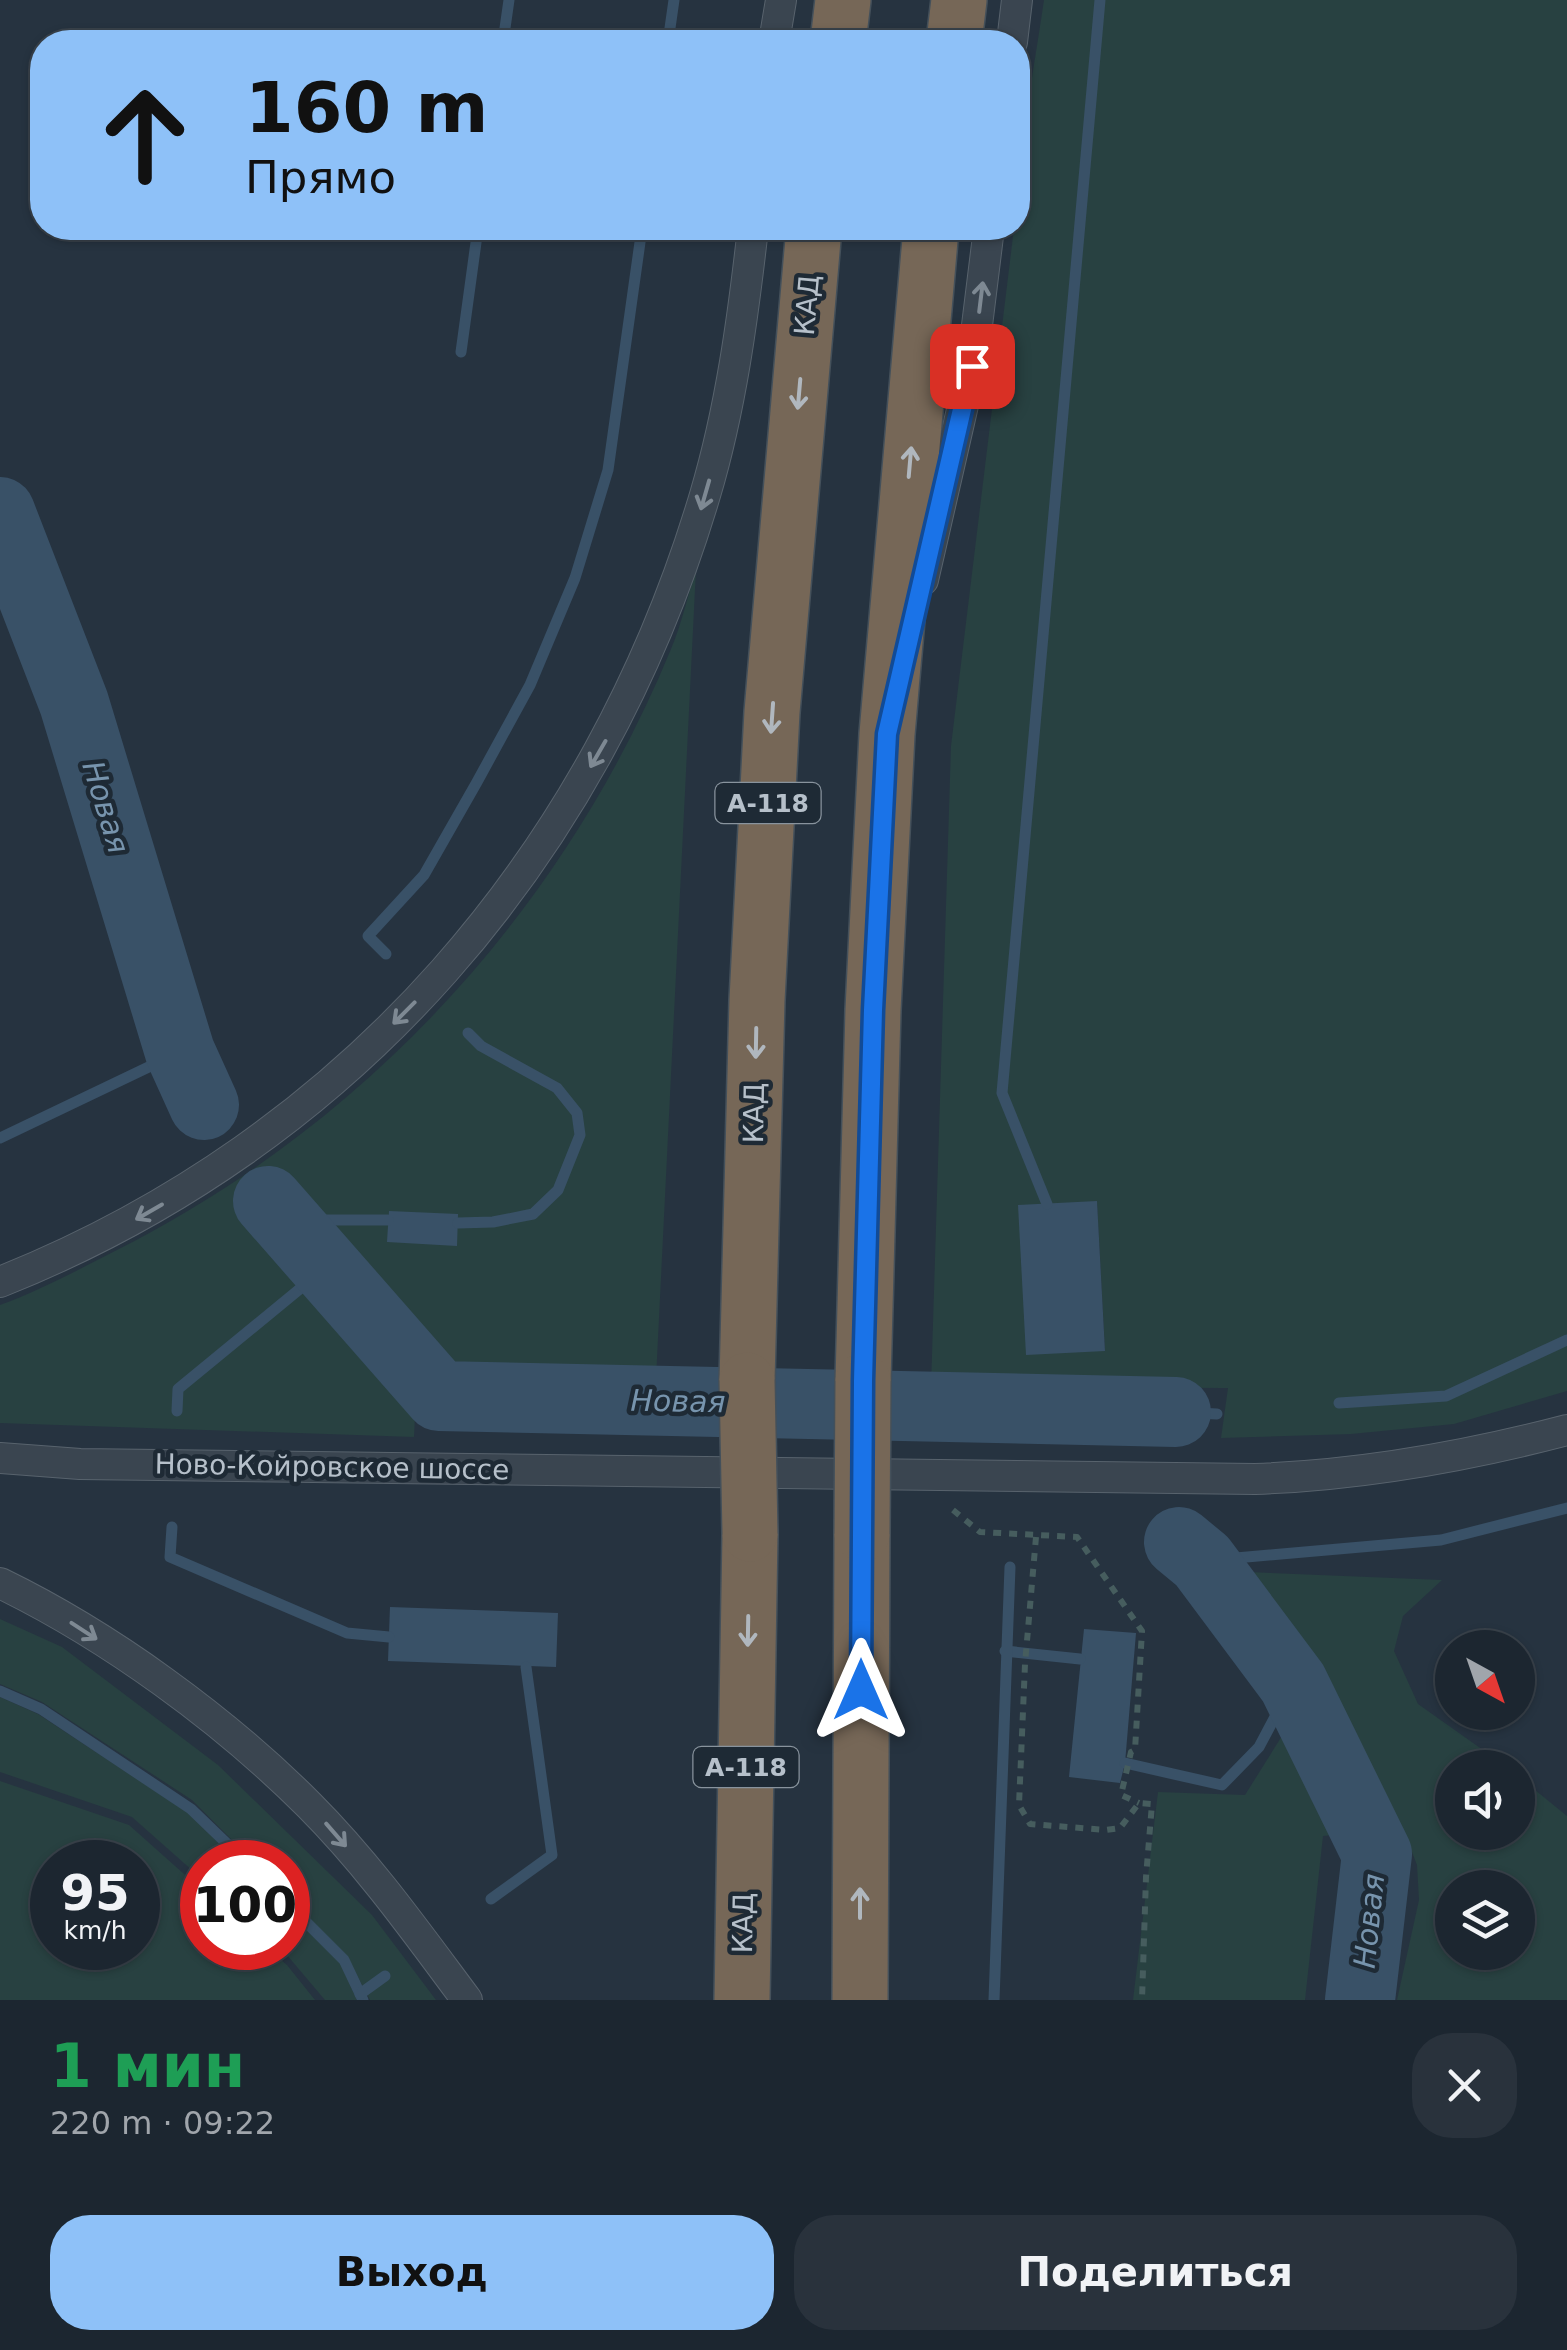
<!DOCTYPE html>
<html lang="ru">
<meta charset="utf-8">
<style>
:root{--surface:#1c2630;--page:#29323c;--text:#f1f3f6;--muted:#a0a5ab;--line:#3a434c;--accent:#8ec1f8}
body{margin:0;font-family:"DejaVu Sans",sans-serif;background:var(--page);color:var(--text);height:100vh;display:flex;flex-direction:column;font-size:38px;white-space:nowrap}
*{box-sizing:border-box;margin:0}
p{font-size:32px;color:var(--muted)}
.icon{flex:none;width:55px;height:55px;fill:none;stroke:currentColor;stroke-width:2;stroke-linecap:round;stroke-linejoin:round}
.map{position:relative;height:2000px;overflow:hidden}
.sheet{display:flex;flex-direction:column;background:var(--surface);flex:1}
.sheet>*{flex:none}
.hud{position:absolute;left:30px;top:30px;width:1000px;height:210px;border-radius:40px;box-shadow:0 2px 8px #0004,0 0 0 2px var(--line);background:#8ec1f8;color:#111;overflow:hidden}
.needle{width:65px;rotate:140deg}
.buttons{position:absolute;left:1435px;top:1630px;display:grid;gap:20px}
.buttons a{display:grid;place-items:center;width:100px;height:100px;border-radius:50%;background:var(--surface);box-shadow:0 2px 8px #0004,0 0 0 2px var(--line);font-size:50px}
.speed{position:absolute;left:30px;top:1840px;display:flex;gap:20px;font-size:50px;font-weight:700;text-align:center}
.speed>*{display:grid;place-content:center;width:130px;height:130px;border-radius:50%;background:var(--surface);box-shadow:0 2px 8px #0004,0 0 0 2px var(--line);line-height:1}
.speed small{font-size:25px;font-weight:400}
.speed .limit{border:15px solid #d22;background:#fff;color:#111}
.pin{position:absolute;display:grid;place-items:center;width:85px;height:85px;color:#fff;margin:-42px;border-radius:20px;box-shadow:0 5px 15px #0006}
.me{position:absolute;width:110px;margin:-55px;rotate:0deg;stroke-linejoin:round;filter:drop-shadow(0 0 8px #0008)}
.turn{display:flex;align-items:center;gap:35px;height:210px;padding:0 50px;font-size:45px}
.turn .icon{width:130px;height:130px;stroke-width:2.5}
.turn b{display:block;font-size:70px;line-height:85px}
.round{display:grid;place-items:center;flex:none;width:105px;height:105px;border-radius:40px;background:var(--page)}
.headline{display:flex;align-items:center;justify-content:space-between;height:170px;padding:0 50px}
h1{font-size:60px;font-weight:700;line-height:75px;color:#1e9e55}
.cta{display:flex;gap:20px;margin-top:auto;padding:20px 50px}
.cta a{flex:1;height:115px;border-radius:40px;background:var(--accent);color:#111;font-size:40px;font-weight:700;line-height:115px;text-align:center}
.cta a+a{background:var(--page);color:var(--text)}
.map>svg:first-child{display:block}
</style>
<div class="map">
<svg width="1567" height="2000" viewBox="0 0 1567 2000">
<rect width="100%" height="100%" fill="#263340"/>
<g fill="#284141" fill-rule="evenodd">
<path d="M1044,0H1567V1391L1454,1424L1351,1434L1221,1438L1228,1388L931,1387L951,746L1014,228H1018C1018,152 1033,75 1044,0ZM1097,1202L1105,1350V1351L1018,1206Z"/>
<path d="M696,569L656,1379L450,1381L303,1229L275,1189L244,1214L273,1249L282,1244L415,1415L414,1437L0,1423V1305C41,1290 78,1270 117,1250C368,1123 564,909 671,649C682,623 688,595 696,569Z"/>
<path d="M1248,1572L1442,1580L1403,1616L1394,1651L1418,1704L1507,1767L1452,1768V1832H1518V1776L1567,1816V2000H1397L1419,1900L1417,1865L1401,1824L1375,1827ZM1452,1888H1518V1952H1452Z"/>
<polygon points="0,1619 62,1647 218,1765 372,1915 436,2000 370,2000 349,1960 288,1897 288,1862 254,1862 192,1800 42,1702 0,1684"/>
<polygon points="0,1697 38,1714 187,1812 238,1862 202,1862 202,1879 132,1817 0,1772"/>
<polygon points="1292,1720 1356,1833 1323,1836 1305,2000 1133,2000 1158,1792 1245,1795"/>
<path d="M0,1781L129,1825L202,1890V1948H267L287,1965L315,2000H0ZM138,1862V1948H52V1862Z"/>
<polygon points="288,1912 340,1963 357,2000 325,2000 281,1948 288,1948"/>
</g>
<g fill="#395167">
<polygon points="1097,1201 1105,1351 1026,1355 1018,1205"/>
<polygon points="389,1211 458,1214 457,1246 387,1242"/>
<polygon points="390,1607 558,1613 556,1667 388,1661"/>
<polygon points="1084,1629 1136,1633 1125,1763 1120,1783 1069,1777"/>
</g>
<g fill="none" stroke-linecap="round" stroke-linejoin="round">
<g stroke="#395167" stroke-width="11">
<polyline points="503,42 509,0"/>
<polyline points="668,42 674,0"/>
<polyline points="461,352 478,228"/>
<polyline points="386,954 368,936 424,875 477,782 530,685 575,578 608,470 642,228"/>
<polyline points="0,1138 180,1052"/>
<polyline points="1047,1204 1002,1093 1100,0"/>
<polyline points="285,1220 388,1220"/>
<polyline points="458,1223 493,1222 533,1214 558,1190 580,1135 577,1113 557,1088 481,1046 468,1033"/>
<polyline points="1339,1403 1446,1396 1567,1340"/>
<polyline points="177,1411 178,1389 324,1269"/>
<polyline points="1176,1412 1217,1414"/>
<polyline points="172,1527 170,1557 347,1633 389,1637"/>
<polyline points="1202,1561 1441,1540 1567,1508"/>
<polyline points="1005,1651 1080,1659"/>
<polyline points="0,1691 41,1709 191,1809 246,1862"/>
<polyline points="1125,1763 1222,1785 1259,1747 1293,1683"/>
<polyline points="491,1899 552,1855 526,1667"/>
<polyline points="288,1904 344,1960 363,2000"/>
<polyline points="360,1994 385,1976"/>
<polyline points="994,2000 1010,1567"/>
</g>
<g stroke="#395167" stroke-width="70">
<polyline points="0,512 74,703 180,1052 204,1105"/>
<polyline points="268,1201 439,1396 1176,1412"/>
<polyline points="1179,1542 1202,1561 1293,1683 1377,1854 1360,2000"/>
</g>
<g stroke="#58636d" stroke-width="32">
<g id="minor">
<polyline points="774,42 781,0"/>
<polyline points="1012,42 1017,0"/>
<polyline points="923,580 972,366 989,228"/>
<path d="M0,1282C351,1142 598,855 705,495C731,408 743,317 753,228"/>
<path d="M0,1458L80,1464L1255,1479C1362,1475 1464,1457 1567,1430"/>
<path d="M0,1583C109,1636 223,1719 309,1805C368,1864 417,1933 467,2000"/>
</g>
</g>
<g stroke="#44505a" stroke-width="58">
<g id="motorway">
<polyline points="838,42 843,0"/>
<polyline points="954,42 959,0"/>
<polyline points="747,1380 757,1000 772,712 814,228"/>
<polyline points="863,1381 873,1010 887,734 931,228"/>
<polyline points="742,2000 750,1534"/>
<polyline points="860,2000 862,1534"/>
</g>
</g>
<g stroke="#465d5e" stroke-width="6" stroke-dasharray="8 8" stroke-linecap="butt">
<polyline points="953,1510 980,1532 1077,1537 1142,1631 1135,1750 1131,1752 1121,1795 1139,1803"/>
<polyline points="1036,1537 1025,1664 1019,1805 1030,1824 1106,1830 1120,1828 1139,1803 1152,1804 1146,1877 1142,2000"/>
</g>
<use href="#minor" stroke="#3a4550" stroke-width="30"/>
<use href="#motorway" stroke="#766757" stroke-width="55"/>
<g stroke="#44505a" stroke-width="58" stroke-linecap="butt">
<g id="motorway-bridge">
<polyline points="747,1380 750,1534"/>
<polyline points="862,1534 863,1381"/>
</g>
</g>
<use href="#motorway-bridge" stroke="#766757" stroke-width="55"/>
</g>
<defs><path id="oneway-shaft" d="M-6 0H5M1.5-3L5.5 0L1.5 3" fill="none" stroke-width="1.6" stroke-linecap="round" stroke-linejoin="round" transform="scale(2.5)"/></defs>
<g stroke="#7e8993">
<use href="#oneway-shaft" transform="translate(981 297) rotate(-83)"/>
<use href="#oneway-shaft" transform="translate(705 495) rotate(106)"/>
<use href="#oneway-shaft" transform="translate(598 754) rotate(120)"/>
<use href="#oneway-shaft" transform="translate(404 1013) rotate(135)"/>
<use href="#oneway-shaft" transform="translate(149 1212) rotate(150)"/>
<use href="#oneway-shaft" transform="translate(84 1631) rotate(33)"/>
<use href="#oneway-shaft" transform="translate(336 1835) rotate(49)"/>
</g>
<g stroke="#b0b7be">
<use href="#oneway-shaft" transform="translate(799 394) rotate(95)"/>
<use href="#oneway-shaft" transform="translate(910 462) rotate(-85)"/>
<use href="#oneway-shaft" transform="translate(772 718) rotate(94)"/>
<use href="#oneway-shaft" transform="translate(756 1043) rotate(91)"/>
<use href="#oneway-shaft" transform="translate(748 1631) rotate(91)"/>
<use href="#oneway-shaft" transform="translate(860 1903) rotate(-90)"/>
</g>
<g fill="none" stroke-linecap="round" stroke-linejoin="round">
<g stroke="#114b97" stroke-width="25">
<polyline id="route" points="861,1690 863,1381 873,1010 887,734 972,366"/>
</g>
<use href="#route" stroke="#1a73e8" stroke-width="18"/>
</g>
<g text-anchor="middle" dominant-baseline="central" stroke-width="9" stroke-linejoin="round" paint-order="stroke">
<g fill="#1e2a35" stroke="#88939d" stroke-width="2.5">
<rect x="715.5" y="783" width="105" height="40" rx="8"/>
<rect x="693.5" y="1747" width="105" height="40" rx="8"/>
</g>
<g font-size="25" font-weight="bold" fill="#b6c0ca">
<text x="768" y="803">А-118</text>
<text x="746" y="1767">А-118</text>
</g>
<g font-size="28" fill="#b6c0ca" stroke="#1e2a35">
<text transform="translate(807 305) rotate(-85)">КАД</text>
<text transform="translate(754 1113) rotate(-89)">КАД</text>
<text transform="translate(332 1467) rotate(1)">Ново-Койровское шоссе</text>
<text transform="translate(743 1923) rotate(-89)">КАД</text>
</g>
<g font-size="30" font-style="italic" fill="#7794ad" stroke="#1e2a35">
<text transform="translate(106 807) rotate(73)">Новая</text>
<text transform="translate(678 1401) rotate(1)">Новая</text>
<text transform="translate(1369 1921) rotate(-84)">Новая</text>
</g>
</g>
</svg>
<div class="buttons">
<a><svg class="needle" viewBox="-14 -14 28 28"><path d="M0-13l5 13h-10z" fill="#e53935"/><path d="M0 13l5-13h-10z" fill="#a0a5ab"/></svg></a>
<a><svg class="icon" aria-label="sound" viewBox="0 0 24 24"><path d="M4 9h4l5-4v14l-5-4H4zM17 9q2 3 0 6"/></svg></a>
<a><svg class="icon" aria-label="layers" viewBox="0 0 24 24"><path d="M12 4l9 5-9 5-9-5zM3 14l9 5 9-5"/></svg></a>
</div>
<div class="speed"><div>95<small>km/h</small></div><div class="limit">100</div></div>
<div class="pin" style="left:972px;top:366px;background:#d93025"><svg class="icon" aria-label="arrive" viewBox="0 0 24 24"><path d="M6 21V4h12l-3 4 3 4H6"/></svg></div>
<svg class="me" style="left:861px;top:1690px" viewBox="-20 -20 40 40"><path d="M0-17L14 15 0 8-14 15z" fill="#1a73e8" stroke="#fff" stroke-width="4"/></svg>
<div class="hud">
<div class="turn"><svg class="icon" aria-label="ahead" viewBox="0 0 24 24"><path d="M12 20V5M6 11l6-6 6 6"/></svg><div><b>160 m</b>Прямо</div></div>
</div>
</div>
<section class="sheet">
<div class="headline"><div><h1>1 мин</h1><p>220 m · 09:22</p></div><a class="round"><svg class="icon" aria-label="close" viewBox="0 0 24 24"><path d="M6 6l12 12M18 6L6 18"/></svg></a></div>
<div class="cta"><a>Выход</a><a>Поделиться</a></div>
</section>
